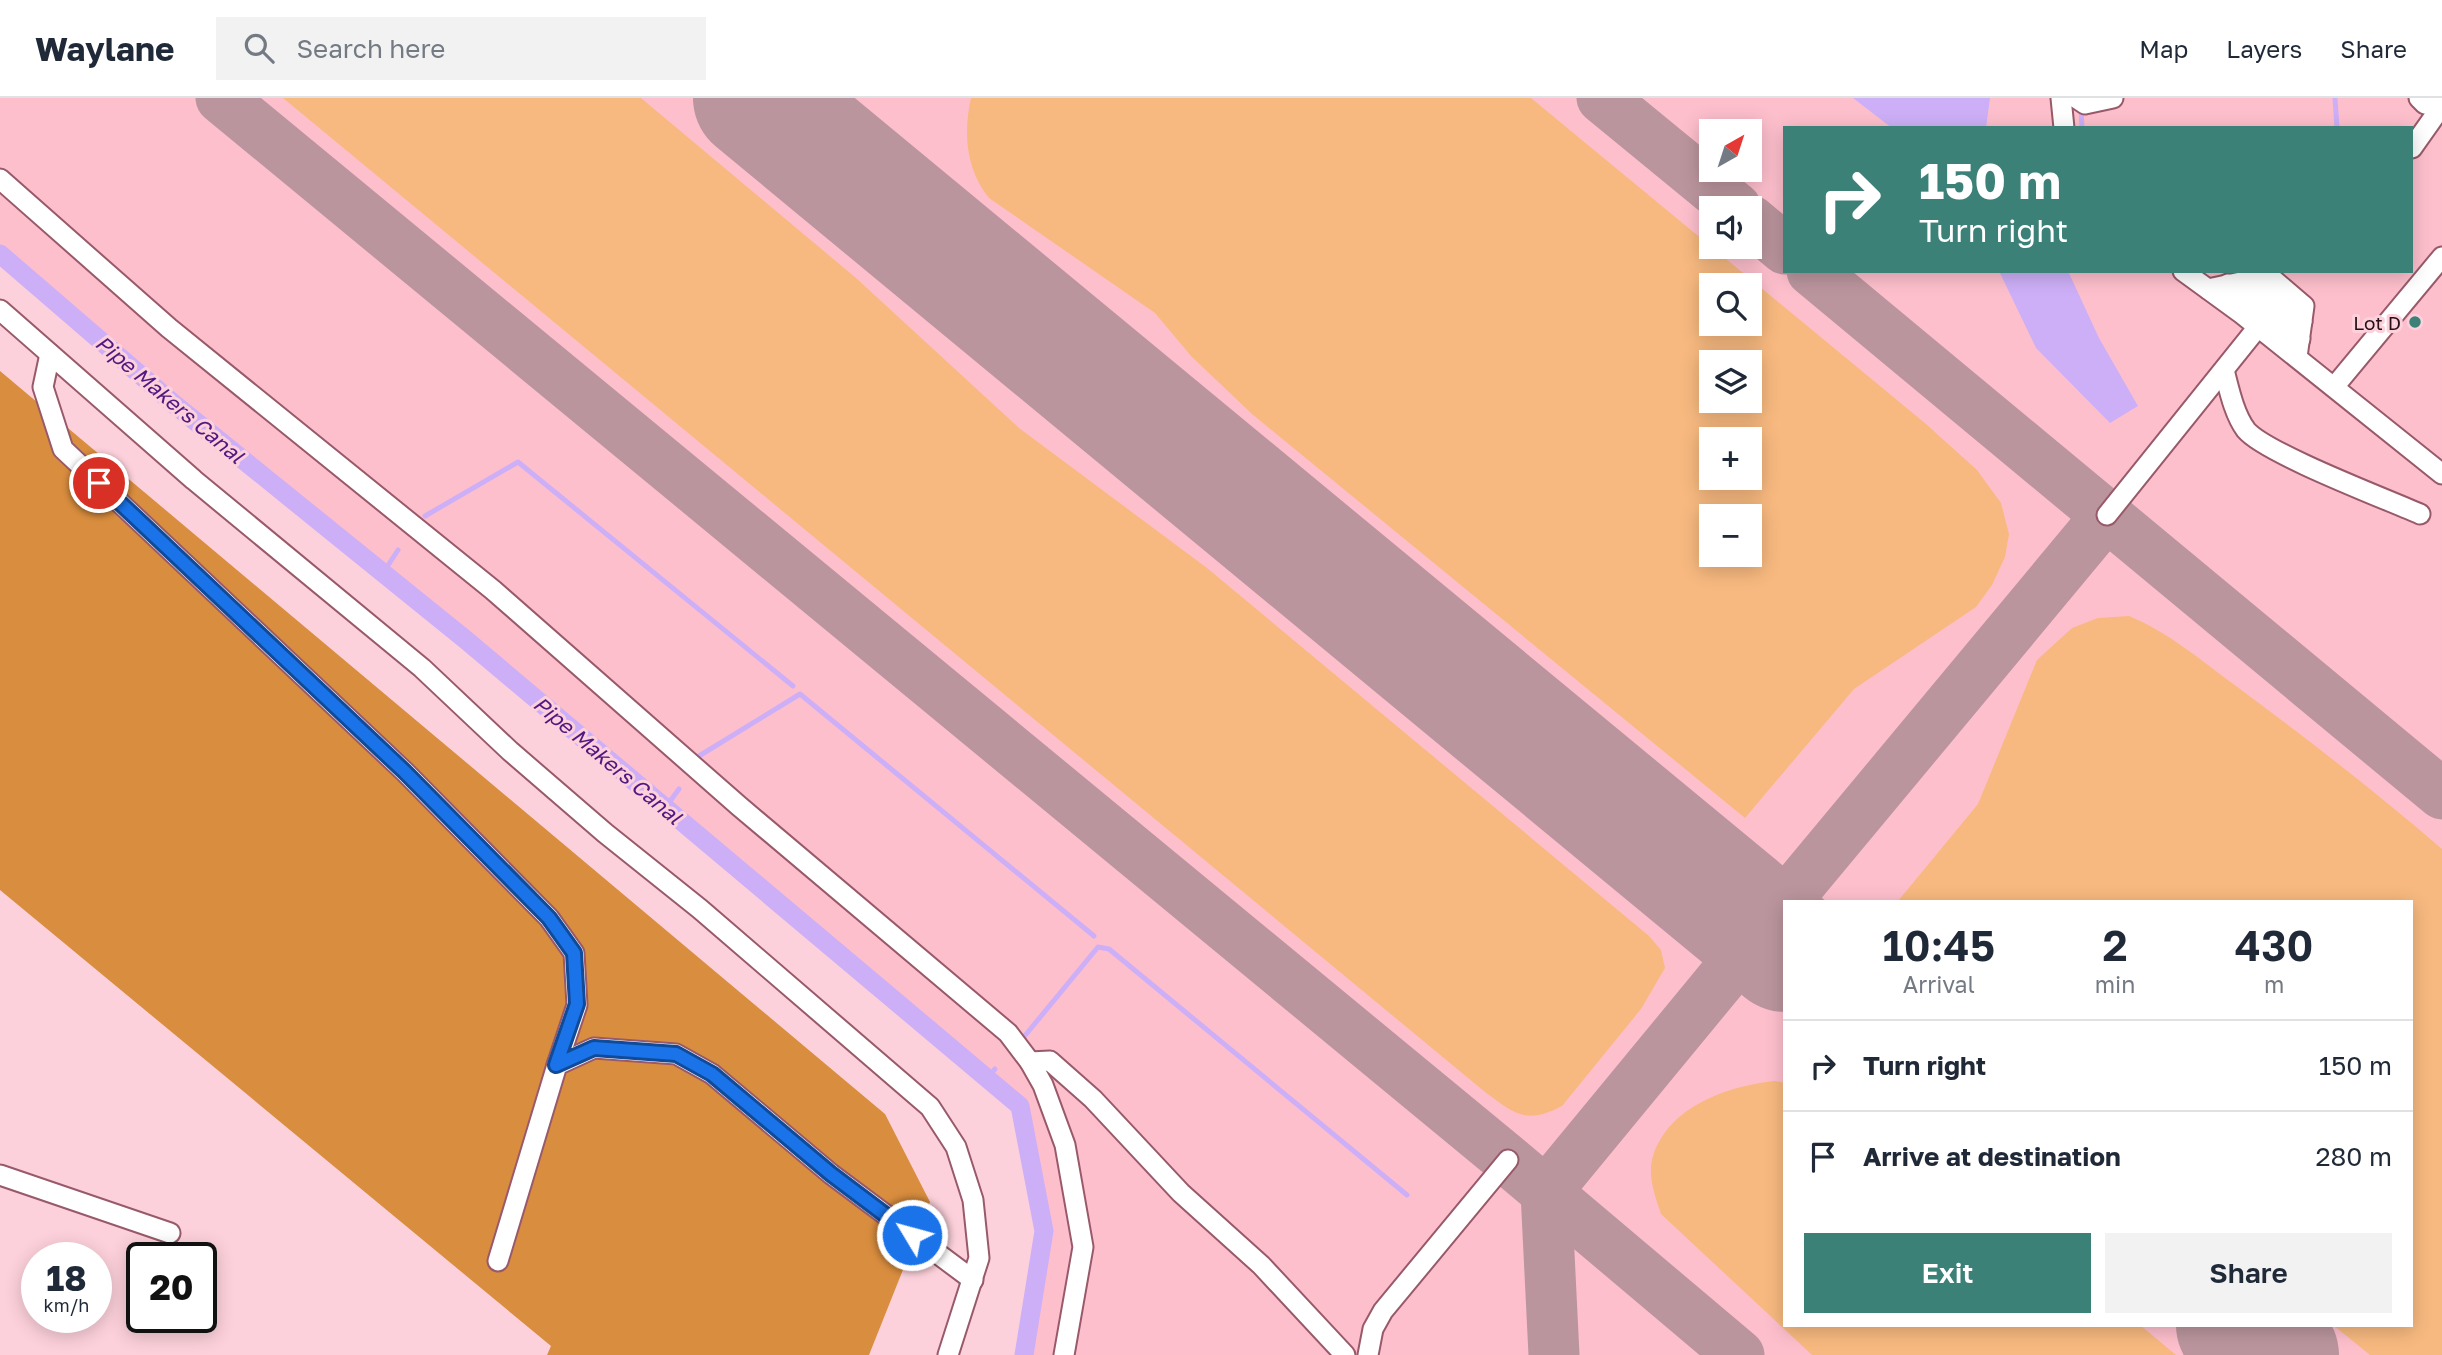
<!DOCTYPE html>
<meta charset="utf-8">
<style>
:root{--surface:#fff;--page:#f2f2f3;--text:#1f2937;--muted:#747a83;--line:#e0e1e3;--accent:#3c8178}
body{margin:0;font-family:"Golos Text",sans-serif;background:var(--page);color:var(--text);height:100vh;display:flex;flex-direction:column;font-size:26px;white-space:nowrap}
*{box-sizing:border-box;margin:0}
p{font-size:23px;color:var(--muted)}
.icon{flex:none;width:38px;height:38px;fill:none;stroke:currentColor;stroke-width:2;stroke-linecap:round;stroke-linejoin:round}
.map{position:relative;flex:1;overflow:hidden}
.details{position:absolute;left:1783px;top:802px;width:630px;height:427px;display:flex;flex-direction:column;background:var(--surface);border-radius:0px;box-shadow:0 4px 18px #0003}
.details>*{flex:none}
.banner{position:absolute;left:1783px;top:28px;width:630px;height:147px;border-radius:0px;box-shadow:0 4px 18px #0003;background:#3c8178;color:#fff;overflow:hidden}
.needle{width:46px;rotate:39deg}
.fabs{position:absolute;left:1699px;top:21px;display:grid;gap:14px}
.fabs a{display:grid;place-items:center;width:63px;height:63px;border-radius:0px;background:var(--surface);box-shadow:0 4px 18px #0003;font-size:35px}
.speed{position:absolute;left:21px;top:1144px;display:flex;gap:14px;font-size:35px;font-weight:700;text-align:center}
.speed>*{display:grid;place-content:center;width:91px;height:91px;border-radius:50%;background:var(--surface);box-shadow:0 4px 18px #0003;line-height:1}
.speed small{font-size:18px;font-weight:400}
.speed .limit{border:4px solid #111;border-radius:10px;background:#fff;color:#111}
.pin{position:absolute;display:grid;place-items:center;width:60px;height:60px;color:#fff;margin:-30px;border:4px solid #fff;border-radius:50%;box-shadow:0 2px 7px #0007}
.me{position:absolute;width:77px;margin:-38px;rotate:307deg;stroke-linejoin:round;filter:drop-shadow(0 0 5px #0008)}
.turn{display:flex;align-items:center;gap:24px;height:147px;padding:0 21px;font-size:32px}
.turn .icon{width:91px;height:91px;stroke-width:2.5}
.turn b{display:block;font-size:49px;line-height:60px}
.eta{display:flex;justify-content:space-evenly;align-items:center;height:119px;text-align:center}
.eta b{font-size:42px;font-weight:600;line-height:49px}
.action{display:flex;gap:14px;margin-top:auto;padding:14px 21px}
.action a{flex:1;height:80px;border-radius:0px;background:var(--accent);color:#fff;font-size:28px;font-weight:600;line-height:80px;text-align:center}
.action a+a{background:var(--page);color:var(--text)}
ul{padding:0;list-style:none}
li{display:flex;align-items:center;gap:21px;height:91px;padding:0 21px;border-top:2px solid var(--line)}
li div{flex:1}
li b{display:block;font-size:26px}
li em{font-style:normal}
header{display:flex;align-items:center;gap:42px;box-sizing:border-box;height:98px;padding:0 35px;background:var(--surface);border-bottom:2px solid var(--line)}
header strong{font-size:33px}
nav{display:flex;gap:38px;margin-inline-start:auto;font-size:24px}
.search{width:490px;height:63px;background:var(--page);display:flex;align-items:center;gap:18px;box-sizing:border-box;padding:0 24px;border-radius:0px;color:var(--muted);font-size:26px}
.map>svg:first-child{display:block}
</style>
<header>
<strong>Waylane</strong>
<div class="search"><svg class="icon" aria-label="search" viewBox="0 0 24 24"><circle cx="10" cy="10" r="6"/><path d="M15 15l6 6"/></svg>Search here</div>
<nav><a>Map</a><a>Layers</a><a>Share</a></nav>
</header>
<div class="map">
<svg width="2442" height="1257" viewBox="0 0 2442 1257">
<rect width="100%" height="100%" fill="#fdd1db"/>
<path fill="#febfcd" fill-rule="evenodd" d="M0,0H2442V1257H1024L1044,1133L1020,1008L466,542L174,306L0,156ZM1785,30H2412V173H1785ZM1712,33H1750V72H1712ZM1712,110H1750V149H1712ZM1712,187H1750V226H1712ZM1712,264H1750V303H1712ZM1712,341H1750V380H1712ZM1712,418H1750V457H1712ZM1785,803H2412V1227H1785Z"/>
<g fill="#f7b97f" fill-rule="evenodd">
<path d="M283,0H641L856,180L1019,330L1207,470L1649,838L1661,852L1665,870L1641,911L1562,1008C1526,1027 1515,1016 1485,994Z"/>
<path d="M971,0H1531L1926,326L1977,372L2001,405L2009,436L2005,459L1992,487L1976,509L1854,591L1745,720L1252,316L1191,258L1155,215L989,100C966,72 963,35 971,0ZM1712,187H1750V226H1712ZM1712,264H1750V303H1712ZM1712,341H1750V380H1712ZM1712,418H1750V457H1712Z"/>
<path d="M2129,518C2168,534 2202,563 2236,588C2306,640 2376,694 2442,751V1257H2370L2333,1227H2412V803H1898L1978,706L2037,562L2072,530L2098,520Z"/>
<path d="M1775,983L1785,985V1227H2140L2176,1257H1812L1661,1116C1655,1098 1647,1077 1653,1058C1669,1008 1728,988 1775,983Z"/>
</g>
<polygon fill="#d98d3e" points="0,273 885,1016 930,1104 869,1257 547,1257 551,1248 0,792"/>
<g fill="#cdaff7">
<polygon points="1853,0 1990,0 1986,30 1892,30"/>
<polygon points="1999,173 2068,173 2099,240 2138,308 2110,325 2036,250"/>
</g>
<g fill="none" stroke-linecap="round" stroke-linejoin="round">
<g stroke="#cdaff7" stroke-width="5">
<polyline points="2335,0 2337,30"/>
<polyline points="2081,10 2082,30"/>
<polyline points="425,418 518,364 793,588"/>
<polyline points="383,475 398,452"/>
<polyline points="699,658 800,596 1094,838"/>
<polyline points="665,710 679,691"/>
<polyline points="1023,940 1098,849 1109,851 1407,1097"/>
<polyline points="987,980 995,971"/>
</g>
<polyline stroke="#cdaff7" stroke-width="19" points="0,156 174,306 466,542 1020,1008 1044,1133 1024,1257"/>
<g stroke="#bb959e" stroke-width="51">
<polyline points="221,0 1508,1062 1739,1257"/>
<polyline points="1602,0 1736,110"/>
<polyline points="1750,122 1785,151"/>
<polyline points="1812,173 2442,696"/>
<polyline points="1786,803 2107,417"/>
<polyline points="1554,1257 1546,1094 1785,804"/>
</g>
<g stroke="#bb959e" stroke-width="126">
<polyline points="756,0 1785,851"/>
<polyline points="2239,1227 2276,1257"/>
</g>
<g stroke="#985a6a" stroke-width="23">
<g id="minor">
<polyline points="2061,0 2064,30"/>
<polyline points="2076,0 2085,6 2113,0"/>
<polyline points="2419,0 2425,6 2442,8"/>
<polyline points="2412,50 2441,9"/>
<polyline points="0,81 169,230 493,492 739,708 1008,935 1030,964 1043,987 1065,1047 1083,1149 1064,1257"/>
<polyline points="2183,173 2242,216 2442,376"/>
<polyline points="2248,181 2302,224"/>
<polyline points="2228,186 2300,241"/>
<polyline points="2208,191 2269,178 2304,208 2297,259"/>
<polyline points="0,212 194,382 422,570 510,653 605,735 700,811 930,1009 956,1049 973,1102 979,1160 948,1257"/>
<polyline points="50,256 43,289 63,351 405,674 549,820 574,855 577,907 557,967"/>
<path d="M2224,272C2229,291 2234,316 2246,332C2265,355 2386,401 2420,416"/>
<polyline points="2334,289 2442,159"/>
<polyline points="2107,417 2258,229"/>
<polyline points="1030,964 1050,963 1093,1001 1181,1095 1261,1167 1345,1257"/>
<polyline points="0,1077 170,1135"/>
<polyline points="498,1163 557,967 594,950 676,956 712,976 831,1076 973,1182"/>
<polyline points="1368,1257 1373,1231 1383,1213 1508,1062"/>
</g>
</g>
<use href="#minor" stroke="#fff" stroke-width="19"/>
</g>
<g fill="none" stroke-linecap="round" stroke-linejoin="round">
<g stroke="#114b97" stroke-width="18">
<polyline id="route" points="99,385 405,674 549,820 574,855 577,906 556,967 594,950 676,956 712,976 831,1076 912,1137"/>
</g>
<use href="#route" stroke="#1a73e8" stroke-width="12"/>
</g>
<circle fill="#3c8178" stroke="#fdd1db" stroke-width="2.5" cx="2415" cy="224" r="7"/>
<g text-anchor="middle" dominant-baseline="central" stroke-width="6" stroke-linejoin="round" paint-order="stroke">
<g font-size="19" fill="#280f16" stroke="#fdd1db" text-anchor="end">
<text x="2401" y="224">Lot D</text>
</g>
<g font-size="21" font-style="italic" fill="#501880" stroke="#fdd1db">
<text transform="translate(170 301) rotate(40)">Pipe Makers Canal</text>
<text transform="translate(608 662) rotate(40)">Pipe Makers Canal</text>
</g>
</g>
</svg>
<div class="fabs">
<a><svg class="needle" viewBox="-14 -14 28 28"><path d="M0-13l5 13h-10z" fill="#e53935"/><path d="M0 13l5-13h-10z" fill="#747a83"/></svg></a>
<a><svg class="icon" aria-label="sound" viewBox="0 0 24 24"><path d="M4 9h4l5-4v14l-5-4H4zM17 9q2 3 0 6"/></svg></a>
<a><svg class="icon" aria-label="search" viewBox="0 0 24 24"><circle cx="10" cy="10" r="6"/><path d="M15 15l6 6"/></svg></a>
<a><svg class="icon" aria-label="layers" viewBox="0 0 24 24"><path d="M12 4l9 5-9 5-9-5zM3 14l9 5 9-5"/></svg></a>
<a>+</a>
<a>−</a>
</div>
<div class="speed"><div>18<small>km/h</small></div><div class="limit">20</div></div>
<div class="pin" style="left:99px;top:385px;background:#d93025"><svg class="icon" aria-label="arrive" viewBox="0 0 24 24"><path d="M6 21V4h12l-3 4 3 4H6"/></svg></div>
<svg class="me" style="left:912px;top:1137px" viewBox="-20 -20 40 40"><circle r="17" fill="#1a73e8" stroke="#fff" stroke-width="3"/><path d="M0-11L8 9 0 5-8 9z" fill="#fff"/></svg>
<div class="banner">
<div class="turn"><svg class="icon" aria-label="right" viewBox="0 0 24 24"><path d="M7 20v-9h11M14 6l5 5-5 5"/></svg><div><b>150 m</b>Turn right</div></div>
</div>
<section class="details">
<div class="eta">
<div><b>10:45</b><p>Arrival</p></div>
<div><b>2</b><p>min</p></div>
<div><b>430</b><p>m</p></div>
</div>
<ul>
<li><svg class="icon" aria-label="right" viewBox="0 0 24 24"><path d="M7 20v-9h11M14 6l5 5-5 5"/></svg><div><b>Turn right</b></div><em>150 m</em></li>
<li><svg class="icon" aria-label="arrive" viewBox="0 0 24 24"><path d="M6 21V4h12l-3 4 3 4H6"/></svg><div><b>Arrive at destination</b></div><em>280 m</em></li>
</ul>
<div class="action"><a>Exit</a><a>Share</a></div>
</section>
</div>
